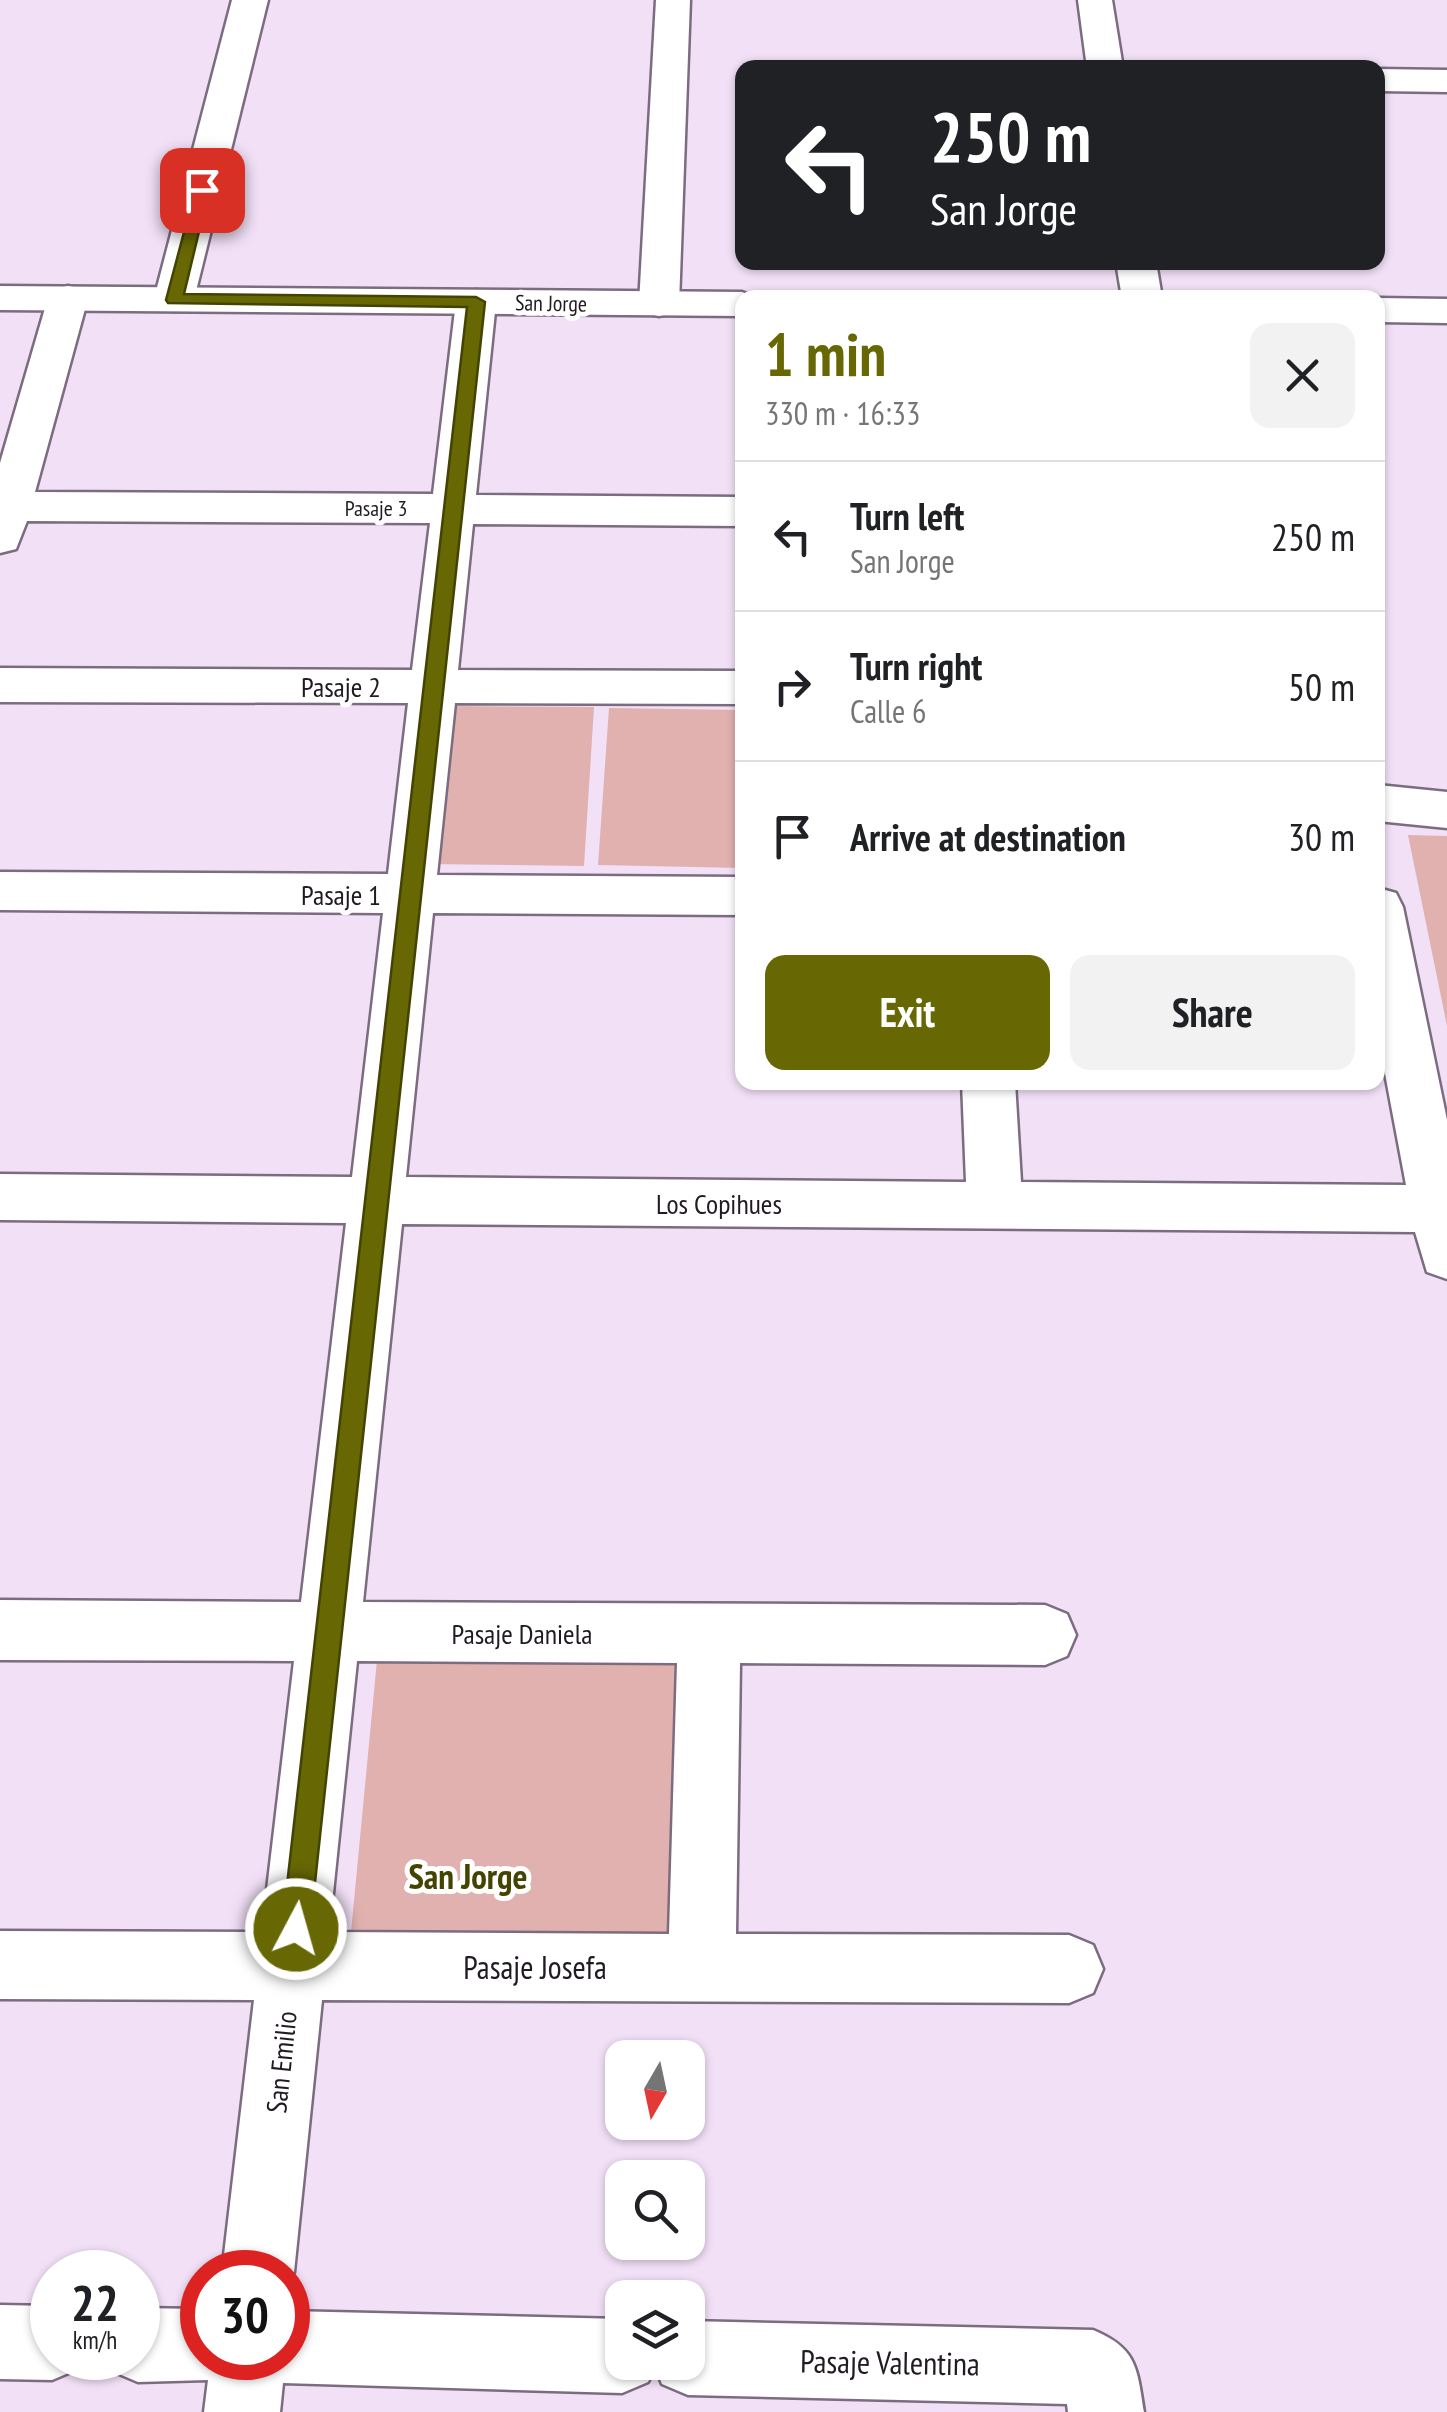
<!DOCTYPE html>
<meta charset="utf-8">
<style>
:root{--surface:#fff;--page:#f2f2f2;--text:#202124;--muted:#757577;--line:#e0e0e0;--accent:#676803}
body{margin:0;font-family:"PT Sans Narrow",sans-serif;background:var(--page);color:var(--text);height:100vh;display:flex;flex-direction:column;font-size:38px;white-space:nowrap}
*{box-sizing:border-box;margin:0}
p{font-size:32px;color:var(--muted)}
.icon{flex:none;width:55px;height:55px;fill:none;stroke:currentColor;stroke-width:2;stroke-linecap:round;stroke-linejoin:round}
.map{position:relative;flex:1;overflow:hidden}
.side{position:absolute;left:735px;top:290px;width:650px;height:800px;display:flex;flex-direction:column;background:var(--surface);border-radius:20px;box-shadow:0 2px 8px #0004}
.side>*{flex:none}
.top-card{position:absolute;left:735px;top:60px;width:650px;height:210px;border-radius:20px;box-shadow:0 2px 8px #0004;background:#202124;color:#fff;overflow:hidden}
.needle{width:65px;rotate:189deg}
.controls{position:absolute;left:605px;top:2040px;display:grid;gap:20px}
.controls a{display:grid;place-items:center;width:100px;height:100px;border-radius:20px;background:var(--surface);box-shadow:0 2px 8px #0004;font-size:50px}
.speed{position:absolute;left:30px;top:2250px;display:flex;gap:20px;font-size:50px;font-weight:700;text-align:center}
.speed>*{display:grid;place-content:center;width:130px;height:130px;border-radius:50%;background:var(--surface);box-shadow:0 2px 8px #0004;line-height:1}
.speed small{font-size:25px;font-weight:400}
.speed .limit{border:15px solid #d22;background:#fff;color:#111}
.pin{position:absolute;display:grid;place-items:center;width:85px;height:85px;color:#fff;margin:-42px;border-radius:20px;box-shadow:0 5px 15px #0006}
.me{position:absolute;width:110px;margin:-55px;rotate:6deg;stroke-linejoin:round;filter:drop-shadow(0 0 8px #0008)}
.turn{display:flex;align-items:center;gap:35px;height:210px;padding:0 30px;font-size:45px}
.turn .icon{width:130px;height:130px;stroke-width:2.5}
.turn b{display:block;font-size:70px;line-height:85px}
.round{display:grid;place-items:center;flex:none;width:105px;height:105px;border-radius:20px;background:var(--page)}
.summary{display:flex;align-items:center;justify-content:space-between;height:170px;padding:0 30px}
h1{font-size:60px;font-weight:700;line-height:75px;color:var(--accent)}
.cta{display:flex;gap:20px;margin-top:auto;padding:20px 30px}
.cta a{flex:1;height:115px;border-radius:20px;background:var(--accent);color:#fff;font-size:40px;font-weight:700;line-height:115px;text-align:center}
.cta a+a{background:var(--page);color:var(--text)}
ul{padding:0;list-style:none}
li{display:flex;align-items:center;gap:30px;height:150px;padding:0 30px;border-top:2px solid var(--line)}
li div{flex:1}
li b{display:block;font-size:38px}
li em{font-style:normal}
.map>svg:first-child{display:block}
</style>
<div class="map">
<svg width="1447" height="2412" viewBox="0 0 1447 2412">
<rect width="100%" height="100%" fill="#f2e0f7"/>
<g fill="#e1b1b0">
<polygon points="444,706 594,707 584,866 426,864"/>
<polygon points="609,708 742,710 742,868 598,865"/>
<polygon points="1408,835 1447,836 1447,1026"/>
<polygon points="377,1660 680,1662 675,1955 349,1953"/>
</g>
<g fill="none" stroke-linecap="round" stroke-linejoin="round">
<g stroke="#7c6c80" stroke-width="5">
<g id="minor">
<polygon points="232,0 268,0 194,299 188,308 174,311 160,308 154,299"/>
<polygon points="656,0 690,0 679,304 673,313 659,316 645,313 639,304"/>
<polygon points="1078,0 1112,0 1123,68 1087,68"/>
<polygon points="1378,69 1447,70 1447,92 1378,91"/>
<polygon points="1116,262 1156,262 1162,298 1122,298"/>
<path d="M68,286L82,289L88,298L35,492L433,494L456,302L462,293L476,290L490,293L496,302L476,495L742,497V526L473,524L458,670L742,671V704L455,703L437,875L742,877V915L433,913L406,1177L966,1182L962,1082H1015L1021,1182L1406,1185L1378,1036V888L1396,893L1403,907L1447,1120V1279L1427,1272L1415,1232L402,1224L363,1602L1045,1605L1067,1614L1076,1635L1067,1656L1045,1665L740,1663L736,1934L1069,1935L1093,1945L1103,1969L1093,1993L1069,2003L322,2000L294,2272L288,2289V2272H222L254,2000L0,1999V1931L262,1932L294,1661L0,1660V1600L301,1602L346,1223L0,1220V1174L352,1177L383,913L0,910V872L388,874L408,703L0,702V668L412,670L430,523L27,521L16,549L0,553V463L48,298L54,289ZM357,1661L677,1663L669,1934L329,1932Z"/>
<polygon points="1378,785 1447,792 1447,828 1378,821"/>
<polygon points="0,2305 52,2306 52,2358 83,2358 78,2369 52,2380 0,2379"/>
<path d="M138,2308L202,2309V2358H288V2311L622,2319V2362H688V2321L1093,2330C1137,2348 1137,2368 1144,2412H1068L1067,2404L688,2395L662,2384L655,2367L648,2382L622,2393L283,2383L280,2412H204L208,2380L138,2382L112,2371L106,2358H138Z"/>
</g>
</g>
<g stroke="#7c6c80" stroke-width="5">
<g id="tertiary">
<polygon points="0,286 742,292 758,298 742,298 742,316 0,310"/>
<polygon points="1378,298 1447,299 1447,323 1378,322"/>
</g>
</g>
<use href="#minor" fill="#fff" fill-rule="evenodd"/>
<use href="#tertiary" fill="#fff" fill-rule="evenodd"/>
</g>
<polygon fill="#676803" stroke="#434402" stroke-width="2.5" points="196,187 209,190 184,294 476,297 485,302 310,1929 306,1939 296,1943 286,1939 282,1929 467,307 168,303 166,300"/>
<g text-anchor="middle" dominant-baseline="central" stroke-width="10" stroke-linejoin="round" paint-order="stroke">
<g font-size="22" fill="#211a22" stroke="#fff">
<text transform="translate(551 303) rotate(1)">San Jorge</text>
<text x="376" y="508">Pasaje 3</text>
</g>
<g font-size="28" fill="#211a22" stroke="#fff">
<text x="341" y="686">Pasaje 2</text>
<text x="341" y="894">Pasaje 1</text>
<text x="719" y="1203">Los Copihues</text>
<text x="522" y="1633">Pasaje Daniela</text>
<text transform="translate(281 2062) rotate(-84)">San Emilio</text>
</g>
<g font-size="32" fill="#211a22" stroke="#fff">
<text x="535" y="1967">Pasaje Josefa</text>
<text transform="translate(890 2362) rotate(1)">Pasaje Valentina</text>
</g>
<g font-size="35" font-weight="bold" fill="#434402" stroke="#fff">
<text x="468" y="1876">San Jorge</text>
</g>
</g>
</svg>
<div class="controls">
<a><svg class="needle" viewBox="-14 -14 28 28"><path d="M0-13l5 13h-10z" fill="#e53935"/><path d="M0 13l5-13h-10z" fill="#757577"/></svg></a>
<a><svg class="icon" aria-label="search" viewBox="0 0 24 24"><circle cx="10" cy="10" r="6"/><path d="M15 15l6 6"/></svg></a>
<a><svg class="icon" aria-label="layers" viewBox="0 0 24 24"><path d="M12 4l9 5-9 5-9-5zM3 14l9 5 9-5"/></svg></a>
</div>
<div class="speed"><div>22<small>km/h</small></div><div class="limit">30</div></div>
<div class="pin" style="left:202px;top:190px;background:#d93025"><svg class="icon" aria-label="arrive" viewBox="0 0 24 24"><path d="M6 21V4h12l-3 4 3 4H6"/></svg></div>
<svg class="me" style="left:296px;top:1929px" viewBox="-20 -20 40 40"><circle r="17" fill="#676803" stroke="#fff" stroke-width="3"/><path d="M0-11L8 9 0 5-8 9z" fill="#fff"/></svg>
<div class="top-card">
<div class="turn"><svg class="icon" aria-label="left" viewBox="0 0 24 24"><path d="M17 20v-9H6M10 6l-5 5 5 5"/></svg><div><b>250 m</b>San Jorge</div></div>
</div>
<section class="side">
<div class="summary"><div><h1>1 min</h1><p>330 m · 16:33</p></div><a class="round"><svg class="icon" aria-label="close" viewBox="0 0 24 24"><path d="M6 6l12 12M18 6L6 18"/></svg></a></div>
<ul>
<li><svg class="icon" aria-label="left" viewBox="0 0 24 24"><path d="M17 20v-9H6M10 6l-5 5 5 5"/></svg><div><b>Turn left</b><p>San Jorge</p></div><em>250 m</em></li>
<li><svg class="icon" aria-label="right" viewBox="0 0 24 24"><path d="M7 20v-9h11M14 6l5 5-5 5"/></svg><div><b>Turn right</b><p>Calle 6</p></div><em>50 m</em></li>
<li><svg class="icon" aria-label="arrive" viewBox="0 0 24 24"><path d="M6 21V4h12l-3 4 3 4H6"/></svg><div><b>Arrive at destination</b></div><em>30 m</em></li>
</ul>
<div class="cta"><a>Exit</a><a>Share</a></div>
</section>
</div>
